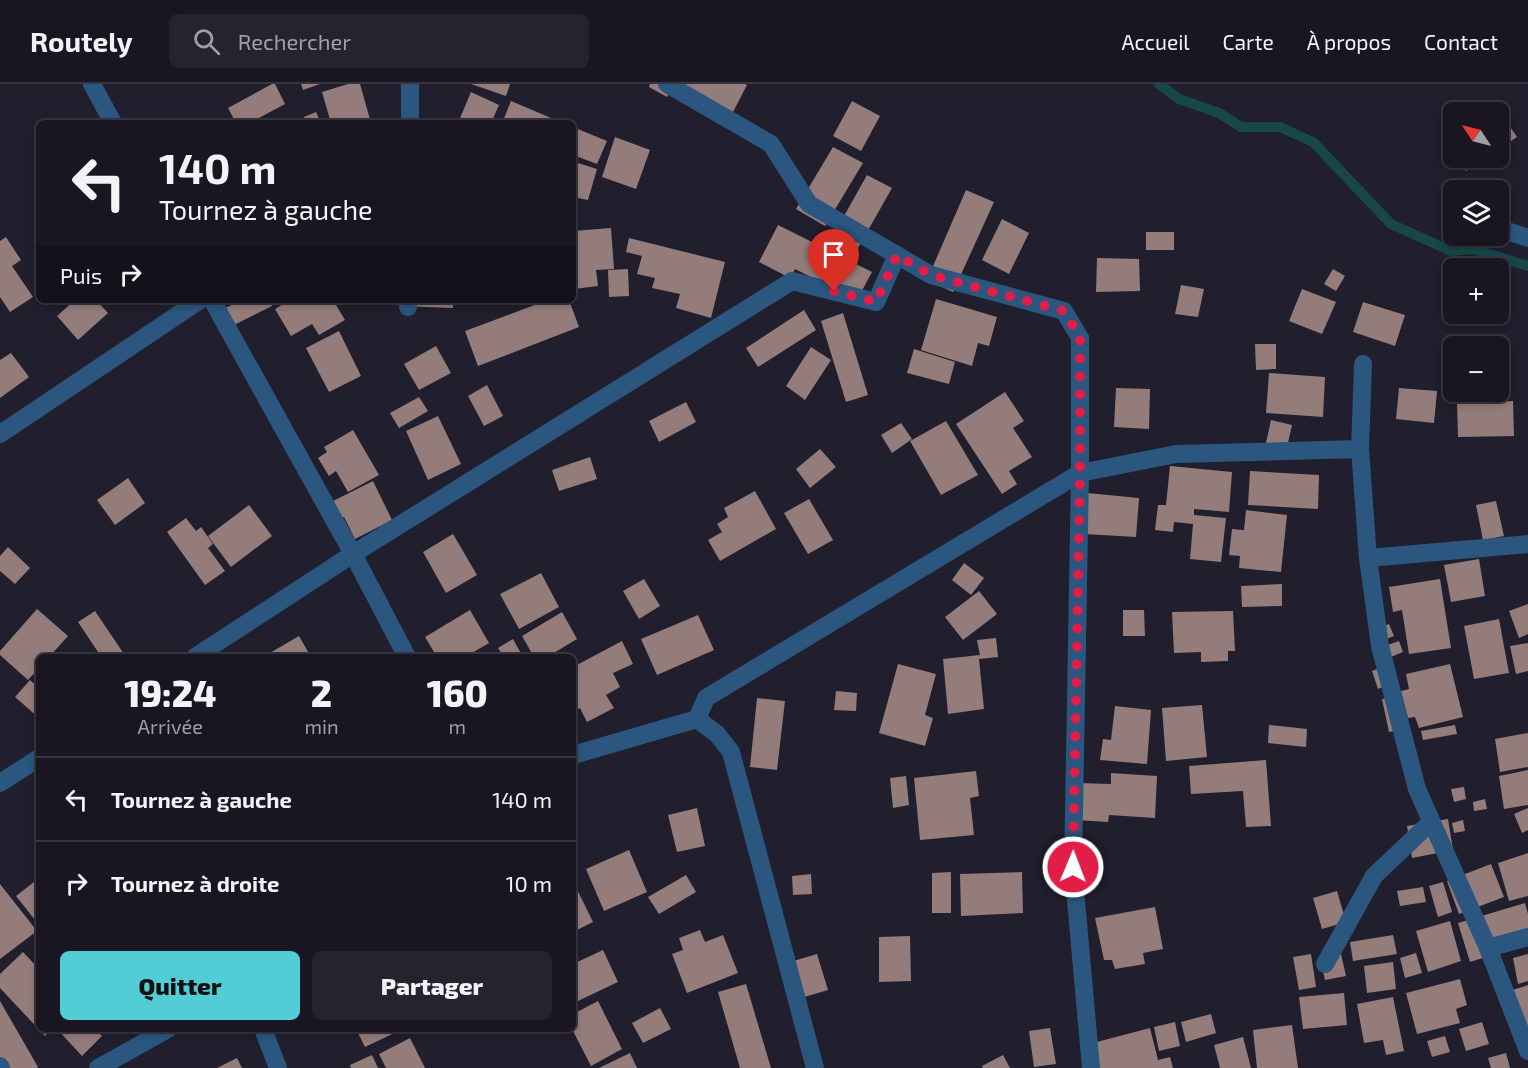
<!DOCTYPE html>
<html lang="fr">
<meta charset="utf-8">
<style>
:root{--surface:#191622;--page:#26232f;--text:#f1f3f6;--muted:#9f9fa5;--line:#373540;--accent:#52ccd5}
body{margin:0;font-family:"Exo 2",sans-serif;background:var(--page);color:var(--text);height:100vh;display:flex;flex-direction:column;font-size:22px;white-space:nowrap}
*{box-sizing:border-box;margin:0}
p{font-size:20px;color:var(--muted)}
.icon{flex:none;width:33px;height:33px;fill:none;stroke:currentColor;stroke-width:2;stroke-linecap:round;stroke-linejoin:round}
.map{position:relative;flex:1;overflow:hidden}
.sheet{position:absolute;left:36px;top:570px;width:540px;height:378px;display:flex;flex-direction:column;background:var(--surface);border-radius:9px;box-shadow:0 3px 9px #0003,0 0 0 2px var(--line)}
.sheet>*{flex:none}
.hud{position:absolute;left:36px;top:36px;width:540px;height:183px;border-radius:9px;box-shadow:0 3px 9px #0003,0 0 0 2px var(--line);background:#191622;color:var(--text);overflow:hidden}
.needle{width:39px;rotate:305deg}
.controls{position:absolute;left:1443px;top:18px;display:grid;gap:12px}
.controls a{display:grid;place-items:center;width:66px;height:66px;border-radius:9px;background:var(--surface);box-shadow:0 3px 9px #0003,0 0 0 2px var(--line);font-size:30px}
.pin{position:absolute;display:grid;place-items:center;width:51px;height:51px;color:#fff;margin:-62px -26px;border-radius:50% 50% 50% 0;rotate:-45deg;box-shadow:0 0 6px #0007}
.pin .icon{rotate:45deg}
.me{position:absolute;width:66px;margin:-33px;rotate:1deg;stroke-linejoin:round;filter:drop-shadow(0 0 4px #0008)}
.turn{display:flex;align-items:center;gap:21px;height:126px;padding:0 24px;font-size:27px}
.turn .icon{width:78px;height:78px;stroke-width:2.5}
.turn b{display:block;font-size:42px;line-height:51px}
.then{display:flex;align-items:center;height:57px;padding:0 24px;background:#0003;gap:12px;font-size:22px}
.eta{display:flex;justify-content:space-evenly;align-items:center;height:102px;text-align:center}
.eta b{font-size:36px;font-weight:800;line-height:42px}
.action{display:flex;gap:12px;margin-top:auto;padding:12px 24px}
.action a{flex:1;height:69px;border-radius:9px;background:var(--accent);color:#111;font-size:24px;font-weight:800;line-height:69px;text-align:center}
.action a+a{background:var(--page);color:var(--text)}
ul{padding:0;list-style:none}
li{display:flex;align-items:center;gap:18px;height:84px;padding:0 24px;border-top:2px solid var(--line)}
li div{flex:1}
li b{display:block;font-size:22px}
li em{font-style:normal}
header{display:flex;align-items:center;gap:36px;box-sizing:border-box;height:84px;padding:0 30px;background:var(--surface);border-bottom:2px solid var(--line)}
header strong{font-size:28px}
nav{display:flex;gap:33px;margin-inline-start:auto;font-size:21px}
.search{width:420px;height:54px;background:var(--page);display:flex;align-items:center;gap:15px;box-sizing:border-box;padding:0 21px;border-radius:9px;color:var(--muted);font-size:22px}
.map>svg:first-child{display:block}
</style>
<header>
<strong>Routely</strong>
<div class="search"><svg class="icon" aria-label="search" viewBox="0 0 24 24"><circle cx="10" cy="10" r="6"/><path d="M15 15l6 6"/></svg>Rechercher</div>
<nav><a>Accueil</a><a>Carte</a><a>À propos</a><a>Contact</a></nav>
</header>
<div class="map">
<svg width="1528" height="984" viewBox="0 0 1528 984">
<rect width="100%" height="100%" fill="#211e2d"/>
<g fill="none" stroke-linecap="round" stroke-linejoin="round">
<polyline stroke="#184749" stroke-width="10" points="1159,0 1179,15 1219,29 1241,43 1280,43 1313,58 1391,140 1451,167 1473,165 1528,182"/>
</g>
<g fill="#937c7a">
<polygon points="272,0 275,0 285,20 257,35 259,39 236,39 228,24"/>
<polygon points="301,0 320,0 303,6"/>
<polygon points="348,0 360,0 371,39 331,39 322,8"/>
<polygon points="471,0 510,0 506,12"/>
<polygon points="650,0 675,0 667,13 649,3"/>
<polygon points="686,0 745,0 747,1 733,28 684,5"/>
<polygon points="471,8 499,21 491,39 458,39"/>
<polygon points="511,17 563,39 502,39"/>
<polygon points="852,17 880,32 861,67 833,52"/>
<polygon points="1498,25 1517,53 1498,66 1498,28 1495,28"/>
<polygon points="316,28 321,39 307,39 304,33"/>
<polygon points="573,43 607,57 597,80 573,71"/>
<polygon points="615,53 650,66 636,105 602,93"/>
<polygon points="833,63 863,79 825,142 796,125"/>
<polygon points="1457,74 1486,74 1466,87"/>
<polygon points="575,78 597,85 588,116 573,113 573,86"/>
<polygon points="867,91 892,104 858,164 834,150"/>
<polygon points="966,106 994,118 953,208 927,196"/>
<polygon points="1002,135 1029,149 1009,190 982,176"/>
<polygon points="778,141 872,188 857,216 795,185 790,194 759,178"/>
<polygon points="611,144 614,185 596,186 598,202 574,205 573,147"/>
<rect x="1146" y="148" width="28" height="18"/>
<polygon points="6,153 21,176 12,182 33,213 10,228 0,213 0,157"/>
<polygon points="629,154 725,178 711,234 676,224 680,210 652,204 655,194 637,190 642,172 626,168"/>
<polygon points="1097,174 1139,175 1140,207 1096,208"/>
<polygon points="628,185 629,212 609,213 608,186"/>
<polygon points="1333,185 1345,192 1336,207 1324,200"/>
<polygon points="1181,201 1204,205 1198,233 1175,230"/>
<polygon points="1302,205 1336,218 1322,250 1289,237"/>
<polygon points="936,215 997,233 989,262 978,259 972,282 921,266"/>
<polygon points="75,216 96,216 108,229 78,256 57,232"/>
<polygon points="242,216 269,216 272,222 232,242 223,225"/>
<polygon points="290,216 333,216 345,236 319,251 312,240 291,252 275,225"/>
<polygon points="401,216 453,216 453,224 400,222"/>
<polygon points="548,216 569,216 579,243 478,282 465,247"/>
<polygon points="1363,218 1405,231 1395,262 1353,248"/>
<polygon points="804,226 816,246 758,283 746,264"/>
<polygon points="843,229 868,311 846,318 821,237"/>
<polygon points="339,247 361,292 329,308 306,264"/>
<polygon points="1463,258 1486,261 1486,262 1462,262"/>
<polygon points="1255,260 1276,260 1276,285 1256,286"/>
<polygon points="436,262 451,289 419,306 404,280"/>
<polygon points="811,263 831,276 805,316 786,302"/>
<polygon points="914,265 955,278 949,300 907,289"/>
<polygon points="11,269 29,293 0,314 0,276"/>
<polygon points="1269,289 1325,293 1323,333 1266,329"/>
<polygon points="487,301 503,332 484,342 468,312"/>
<polygon points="1116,304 1150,305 1149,345 1114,343"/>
<polygon points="1399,304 1437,307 1434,339 1396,335"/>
<polygon points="1005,308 1024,337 1013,344 1032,373 1009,387 1017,400 1002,410 956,340"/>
<polygon points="419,313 428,327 399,344 390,329"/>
<polygon points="1513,317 1514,352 1458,353 1457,319"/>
<polygon points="686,318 696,338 659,358 649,337"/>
<polygon points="438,332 461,380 428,396 406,347"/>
<polygon points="1271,336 1292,341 1287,363 1266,359"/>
<polygon points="946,337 978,391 941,411 910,357"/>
<polygon points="901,339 912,355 892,369 881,351"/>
<polygon points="353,346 379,391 348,408 336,387 329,392 318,374 327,368 324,363"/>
<polygon points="820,365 836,383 810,404 796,385"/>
<polygon points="590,373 597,395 559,407 552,386"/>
<polygon points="1170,382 1232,388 1229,428 1194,425 1194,431 1226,434 1221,478 1190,475 1193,440 1174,438 1173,448 1155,446 1158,421 1166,421"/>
<polygon points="1250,387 1319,391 1318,425 1248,421"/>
<polygon points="128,394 145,419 115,441 97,416"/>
<polygon points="373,397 392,436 355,455 344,433 328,441 319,424"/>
<polygon points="755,407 776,445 720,477 708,456 722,448 717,440 728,433 724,424"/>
<polygon points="1087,409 1139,414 1136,453 1084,450"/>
<polygon points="809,415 833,456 808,470 784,429"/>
<polygon points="1496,417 1504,452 1483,456 1476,421"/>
<polygon points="249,421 272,452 231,483 208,452"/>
<polygon points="1246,426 1287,431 1281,488 1239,484 1240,472 1229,471 1232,445 1244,446"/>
<polygon points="186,434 196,447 201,443 213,460 208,464 225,487 205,501 167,448"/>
<polygon points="453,450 477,491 446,509 423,468"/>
<polygon points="8,463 30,484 15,500 0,487 0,472"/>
<polygon points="1479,475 1485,512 1451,518 1444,481"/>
<polygon points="964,479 984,494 971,511 952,496"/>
<polygon points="541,489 559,523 519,545 500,510"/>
<polygon points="644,495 660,522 639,535 623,507"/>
<polygon points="1440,495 1451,564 1409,570 1402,526 1393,528 1389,503"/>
<polygon points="1282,500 1282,522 1242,523 1241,502"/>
<polygon points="979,507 997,530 963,556 945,533"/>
<polygon points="1528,520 1528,550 1519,554 1509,527"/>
<polygon points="37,525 68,552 49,573 39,573 39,584 28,596 0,571 0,567"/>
<polygon points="470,526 489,559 465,573 437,573 425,553"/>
<polygon points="1123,526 1144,526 1145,552 1123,552"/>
<polygon points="95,527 126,573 90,573 98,568 78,538"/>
<polygon points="1233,527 1235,567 1228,567 1228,577 1201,578 1201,568 1174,569 1172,528"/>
<polygon points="562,528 577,555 547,573 534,573 522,552"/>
<polygon points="698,531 714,566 657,591 641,555"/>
<polygon points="1499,535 1509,589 1474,595 1464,542"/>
<polygon points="1389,540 1394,552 1381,557 1376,545"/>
<polygon points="299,552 311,573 263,573"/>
<polygon points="996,554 998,573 979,575 984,625 948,630 943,575 980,571 977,556"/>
<polygon points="513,555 523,573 504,573 498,564"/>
<polygon points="622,557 633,580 613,589 620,603 606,611 614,624 587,638 580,624 573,628 573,583"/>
<polygon points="1399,557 1403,568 1386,575 1382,563"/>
<polygon points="1528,559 1528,587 1516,590 1510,562"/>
<polygon points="898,580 936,590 925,631 933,634 925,662 879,649"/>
<polygon points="1450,580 1463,633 1419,644 1415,633 1408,634 1401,607 1409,605 1406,590"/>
<polygon points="1385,582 1392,599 1378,605 1372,587"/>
<polygon points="30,596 39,604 39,634 15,613"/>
<polygon points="836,607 857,609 856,627 834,626"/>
<polygon points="1399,612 1405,645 1389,648 1382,615"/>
<polygon points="757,614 785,617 777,686 750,683"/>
<polygon points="1202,621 1207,673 1166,677 1162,624"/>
<polygon points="1115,622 1151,626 1147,680 1100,676 1103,655 1111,656"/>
<polygon points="1269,641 1307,645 1306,663 1268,659"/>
<polygon points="1455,641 1457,650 1423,656 1421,647"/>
<polygon points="1528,649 1528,683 1500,688 1495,655"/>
<polygon points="1266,676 1271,742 1246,743 1243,707 1191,710 1189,682"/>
<polygon points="1528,686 1528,721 1504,725 1499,692"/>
<polygon points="976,687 979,712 970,714 974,751 920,756 914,694"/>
<polygon points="1111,689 1157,692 1155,734 1109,731 1108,738 1076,736 1078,699 1111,700"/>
<polygon points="906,692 909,721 893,724 890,694"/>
<polygon points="1464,703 1466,715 1454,718 1451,705"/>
<polygon points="1485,715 1487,725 1474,727 1473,718"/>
<polygon points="697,724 705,762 677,768 668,731"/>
<polygon points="1528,724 1528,746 1522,749 1514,730"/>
<polygon points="1448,735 1453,766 1412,774 1407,742"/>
<polygon points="1463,736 1465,747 1454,749 1452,739"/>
<polygon points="629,766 647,808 604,827 586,785"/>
<polygon points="1528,769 1528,812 1509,817 1498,779"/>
<polygon points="1491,780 1504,813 1459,830 1447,797"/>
<polygon points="951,788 951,829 932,829 932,789"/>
<polygon points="1022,788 1023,829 961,832 960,790"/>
<polygon points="811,790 812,810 793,811 792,792"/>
<polygon points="686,791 696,808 659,830 648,813"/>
<polygon points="39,794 39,841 16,812"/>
<polygon points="573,797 593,838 573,848"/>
<polygon points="1443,798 1452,828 1438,833 1429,802"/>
<polygon points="0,800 37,847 0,875"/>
<polygon points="1423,803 1426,818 1400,822 1397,807"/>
<polygon points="1337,807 1346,838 1322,845 1313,814"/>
<polygon points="1525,819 1528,830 1528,860 1470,878 1458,839"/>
<polygon points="1155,823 1163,865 1143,869 1145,880 1115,885 1112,876 1104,876 1095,834"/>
<polygon points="1450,837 1461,877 1428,888 1416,847"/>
<polygon points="700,846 705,858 723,851 738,889 687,909 672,870 683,866 679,854"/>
<polygon points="1393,851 1397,870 1353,877 1350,858"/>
<polygon points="910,852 911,897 879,898 879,853"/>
<polygon points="603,866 618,898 578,917 573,907 573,880"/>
<polygon points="23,868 39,885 39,945 52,945 45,952 0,904 0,890"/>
<polygon points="1416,869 1422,889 1405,894 1400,874"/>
<polygon points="817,870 828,906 801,914 790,878"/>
<polygon points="1311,870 1316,903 1299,906 1293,873"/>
<polygon points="1341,870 1346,892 1325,896 1320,874"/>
<polygon points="1528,870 1528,897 1518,900 1513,874"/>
<polygon points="1393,878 1396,905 1367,909 1364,882"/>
<polygon points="1460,895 1467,921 1456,925 1460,939 1417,950 1406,909"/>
<polygon points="746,900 771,984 740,984 718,908"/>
<polygon points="1528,901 1528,944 1506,908"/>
<polygon points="1344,909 1347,941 1303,945 1299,913"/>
<polygon points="1393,913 1404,967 1386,971 1383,956 1364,959 1357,920"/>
<polygon points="0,917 38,983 36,984 5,984 0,975"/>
<polygon points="598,917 622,965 591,982 572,945 573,930"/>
<polygon points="660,924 671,945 643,959 632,939"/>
<polygon points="1211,930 1216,949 1186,958 1181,938"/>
<polygon points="1175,938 1180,962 1159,967 1154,943"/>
<polygon points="1482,938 1489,960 1466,967 1459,945"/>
<polygon points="1292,941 1298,984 1257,984 1253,946"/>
<polygon points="1050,944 1056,980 1034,983 1029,947"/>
<polygon points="1150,944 1158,976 1170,973 1173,984 1099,984 1093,959"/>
<polygon points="57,945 95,945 102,952 82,972"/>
<polygon points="356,945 403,945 365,963"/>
<polygon points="1445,952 1450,968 1432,973 1427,957"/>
<polygon points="1243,953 1251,984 1220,984 1214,961"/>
<polygon points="410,954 425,984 386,984 379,970"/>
<polygon points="630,969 637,984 599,984"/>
<polygon points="1506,969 1510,984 1491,984 1488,974"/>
<polygon points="372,971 378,984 351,984 350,981"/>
<polygon points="1003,971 1010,984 983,984 982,982"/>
<polygon points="237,974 242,984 217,984"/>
</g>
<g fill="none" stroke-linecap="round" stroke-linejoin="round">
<g stroke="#2a567f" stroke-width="18">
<polyline points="667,0 771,60 809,120 931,191 1064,227 1080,254"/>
<polyline points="1498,144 1528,154"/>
<polyline points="792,197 876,218 897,171"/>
<polyline points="408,216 408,223"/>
<polyline points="1488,864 1528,853"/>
<polyline points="1325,880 1374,792 1431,738"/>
</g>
<g stroke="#2a567f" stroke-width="18">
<polyline points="92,0 113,39"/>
<polyline points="410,39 410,0"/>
<polyline points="212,216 353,470 407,573"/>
<polyline points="1080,254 1080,389 1073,783 1091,984"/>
<polyline points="1363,280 1360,365 1368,474 1380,562 1417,705 1488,864 1528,967"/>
<polyline points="0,350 200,216"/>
<polyline points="1368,474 1528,460"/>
<polyline points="195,573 353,470 792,197"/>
<polyline points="697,635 706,614 1080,389 1176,370 1360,365"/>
<polyline points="573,671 697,635 717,650 731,668 815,984"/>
<polyline points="0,699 39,674"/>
<polyline points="263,945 278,984"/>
<polyline points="0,982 1,984"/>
<polyline points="98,984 168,945"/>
</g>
</g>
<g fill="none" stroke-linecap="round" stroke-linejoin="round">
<polyline stroke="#e11d48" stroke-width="10" stroke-dasharray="0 18" points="834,207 876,218 897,171 931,191 1064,227 1080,254 1080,389 1073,783"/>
</g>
</svg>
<div class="controls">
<a><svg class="needle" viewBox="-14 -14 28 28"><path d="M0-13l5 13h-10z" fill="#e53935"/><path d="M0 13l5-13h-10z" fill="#9f9fa5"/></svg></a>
<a><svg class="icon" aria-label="layers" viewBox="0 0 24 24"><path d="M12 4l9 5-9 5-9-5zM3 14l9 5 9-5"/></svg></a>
<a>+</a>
<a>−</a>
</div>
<div class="pin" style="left:834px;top:207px;background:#d93025"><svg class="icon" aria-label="arrive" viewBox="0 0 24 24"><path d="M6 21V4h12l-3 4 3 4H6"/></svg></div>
<svg class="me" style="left:1073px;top:783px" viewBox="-20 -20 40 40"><circle r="17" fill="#e11d48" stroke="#fff" stroke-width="3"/><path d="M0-11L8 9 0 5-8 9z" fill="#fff"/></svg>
<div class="hud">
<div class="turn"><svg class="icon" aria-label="left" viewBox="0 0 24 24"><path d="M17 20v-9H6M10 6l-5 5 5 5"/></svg><div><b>140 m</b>Tournez à gauche</div></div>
<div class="then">Puis<svg class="icon" aria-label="right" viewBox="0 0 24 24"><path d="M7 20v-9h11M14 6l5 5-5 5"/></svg></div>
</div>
<section class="sheet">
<div class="eta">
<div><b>19:24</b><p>Arrivée</p></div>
<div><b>2</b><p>min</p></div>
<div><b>160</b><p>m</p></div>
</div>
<ul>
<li><svg class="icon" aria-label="left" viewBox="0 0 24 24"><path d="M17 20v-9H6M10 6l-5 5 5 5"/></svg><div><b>Tournez à gauche</b></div><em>140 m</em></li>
<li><svg class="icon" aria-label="right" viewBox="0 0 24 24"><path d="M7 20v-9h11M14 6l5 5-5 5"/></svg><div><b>Tournez à droite</b></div><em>10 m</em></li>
</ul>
<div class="action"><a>Quitter</a><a>Partager</a></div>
</section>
</div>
